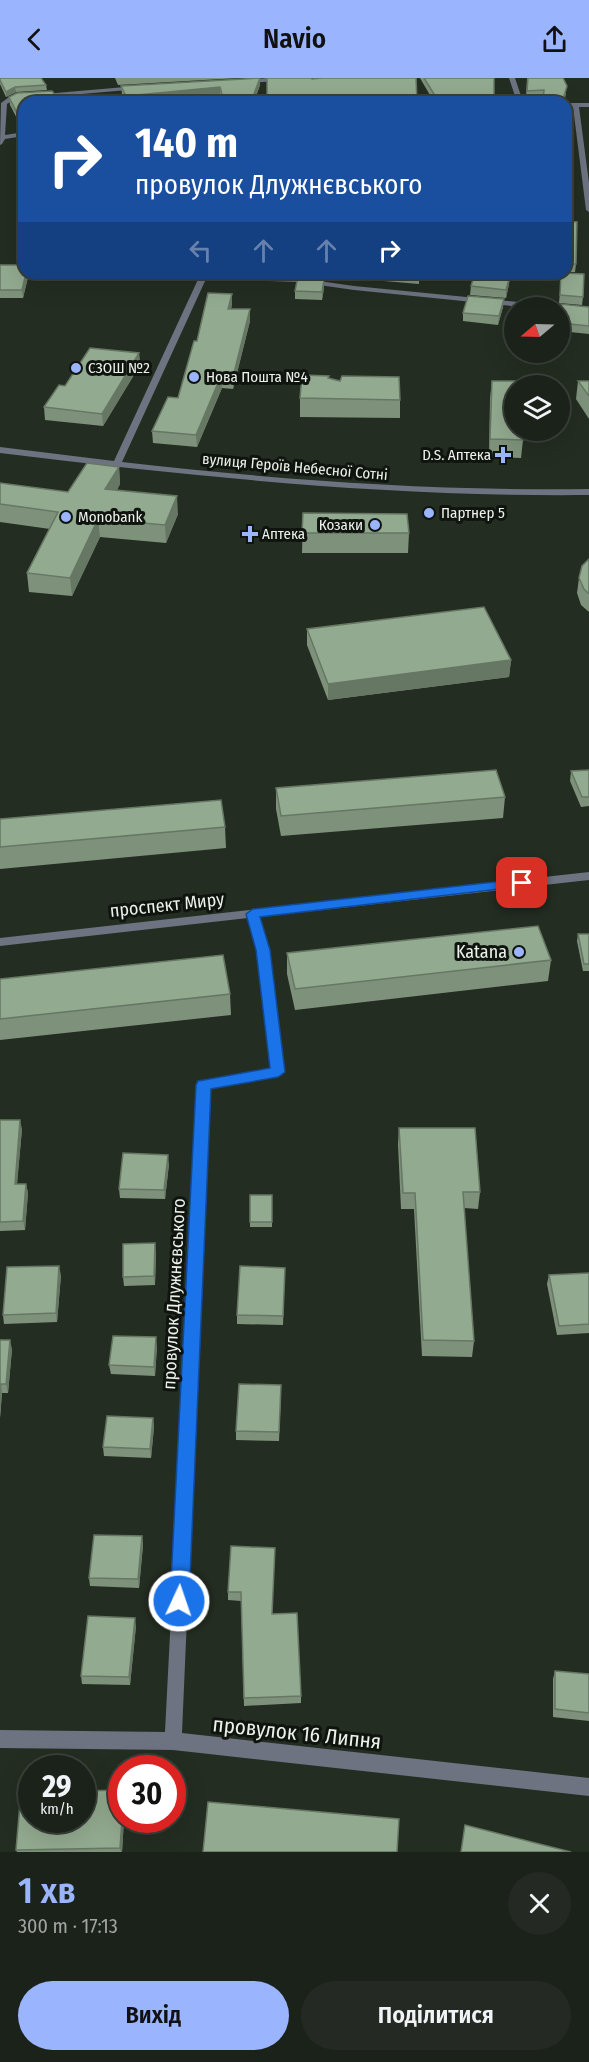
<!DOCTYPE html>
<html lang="uk">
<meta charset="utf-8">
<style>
:root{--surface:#1b221a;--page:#242a23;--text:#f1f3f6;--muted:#a0a4a2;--line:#393f39;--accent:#9ab5fd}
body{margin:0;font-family:"Fira Sans Condensed",sans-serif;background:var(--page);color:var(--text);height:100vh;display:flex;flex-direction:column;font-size:22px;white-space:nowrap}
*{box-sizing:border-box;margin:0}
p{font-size:20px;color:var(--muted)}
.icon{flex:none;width:33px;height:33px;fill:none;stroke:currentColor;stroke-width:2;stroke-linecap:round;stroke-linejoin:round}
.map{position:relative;height:1774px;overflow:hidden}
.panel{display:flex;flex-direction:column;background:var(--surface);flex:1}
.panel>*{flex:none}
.hud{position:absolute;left:18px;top:18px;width:554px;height:183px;border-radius:18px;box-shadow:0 6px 24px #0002,0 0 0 2px var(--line);background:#1a4fa0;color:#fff;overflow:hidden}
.needle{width:39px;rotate:251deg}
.tools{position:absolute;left:504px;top:219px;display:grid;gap:12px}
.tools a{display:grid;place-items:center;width:66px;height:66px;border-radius:50%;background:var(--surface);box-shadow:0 6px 24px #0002,0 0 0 2px var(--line);font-size:30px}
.speed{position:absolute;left:18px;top:1677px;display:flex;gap:12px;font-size:30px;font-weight:700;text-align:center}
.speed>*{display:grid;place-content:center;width:78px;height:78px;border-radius:50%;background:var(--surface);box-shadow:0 6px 24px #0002,0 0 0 2px var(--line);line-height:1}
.speed small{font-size:15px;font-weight:400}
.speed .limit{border:9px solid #d22;background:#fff;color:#111}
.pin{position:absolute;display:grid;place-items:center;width:51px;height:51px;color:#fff;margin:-26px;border-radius:12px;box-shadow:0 3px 9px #0006}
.me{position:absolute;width:66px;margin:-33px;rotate:3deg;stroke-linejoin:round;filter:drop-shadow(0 0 4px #0008)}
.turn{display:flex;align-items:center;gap:21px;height:126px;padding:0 18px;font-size:27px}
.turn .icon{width:78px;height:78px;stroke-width:2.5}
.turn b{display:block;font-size:42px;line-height:51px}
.lanes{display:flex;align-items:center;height:57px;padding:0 18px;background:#0003;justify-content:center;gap:30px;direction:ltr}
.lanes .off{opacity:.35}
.round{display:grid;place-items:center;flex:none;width:63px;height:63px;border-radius:32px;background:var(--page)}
.overview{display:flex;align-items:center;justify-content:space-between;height:102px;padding:0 18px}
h1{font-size:36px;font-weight:600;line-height:45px;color:var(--accent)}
.action{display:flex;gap:12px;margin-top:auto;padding:12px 18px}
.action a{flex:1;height:69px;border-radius:36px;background:var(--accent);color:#111;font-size:24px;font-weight:600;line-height:69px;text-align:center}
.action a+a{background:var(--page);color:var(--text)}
header{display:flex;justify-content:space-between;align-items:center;height:78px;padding:0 18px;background:var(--accent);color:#111;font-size:27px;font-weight:600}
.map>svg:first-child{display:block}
</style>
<header><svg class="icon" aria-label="back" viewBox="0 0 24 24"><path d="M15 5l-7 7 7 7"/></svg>Navio<svg class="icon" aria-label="share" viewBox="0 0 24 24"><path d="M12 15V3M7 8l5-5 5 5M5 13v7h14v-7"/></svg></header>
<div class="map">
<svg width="589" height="1774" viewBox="0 0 589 1774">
<rect width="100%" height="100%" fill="#242d22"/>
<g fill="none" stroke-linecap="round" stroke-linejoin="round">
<g fill="#6d7380" fill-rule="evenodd">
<polygon points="307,0 304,2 244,5 241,3 267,0"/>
<polygon points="509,0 515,0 523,24 517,24"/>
<polygon points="137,8 139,11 13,22 7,26 5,57 24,54 24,58 5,61 2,66 0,67 1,25 9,19"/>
<polygon points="566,25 589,25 589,29 579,29 589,105 589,134 586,132 573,29 566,29"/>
<path d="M201,195H209L208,197L298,200L354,208L559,228L563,230L560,232V230H531L354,212L298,204L206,201L122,384C278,402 433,413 589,411V417C389,419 198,399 0,375V369L114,383Z"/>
<polygon points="589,794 589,802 260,839 269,872 284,994 282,997 278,999 210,1011 182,1655 589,1700 589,1718 173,1672 0,1670 0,1652 165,1654 198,1007 199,1004 204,1002 271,990 257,872 248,840 0,868 0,860"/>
</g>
</g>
<g fill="#7e927b">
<polygon points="0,0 46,7 47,12 16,14 6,19 0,6"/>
<polygon points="115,0 239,0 118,7"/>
<polygon points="420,0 494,0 494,24 434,24"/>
<polygon points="527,0 566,15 565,20 543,19 526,20"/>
<polygon points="260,7 254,24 223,24 220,16 138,24 125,24 122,16 121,8"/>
<polygon points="9,19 24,24 24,52 23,52 10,27"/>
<polygon points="566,89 567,143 576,186 575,194 566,194"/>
<polygon points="0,187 29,195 23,220 0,220"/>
<polygon points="300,195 326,195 325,202 300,198"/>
<polygon points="385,195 419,198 419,206 384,203"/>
<polygon points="510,198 509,206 506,220 470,217 471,208"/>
<polygon points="561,203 583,219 582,227 559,225"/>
<polygon points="324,210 322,222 295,221 295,213"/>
<polygon points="232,216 231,231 250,231 250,243 233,311 222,310 197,369 153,365 152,353 178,320 197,263"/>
<polygon points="504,221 503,229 498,247 463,243 463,235"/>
<polygon points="589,229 589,256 560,253 560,230"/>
<polygon points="139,275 140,287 103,348 45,342 44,329 65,308"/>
<polygon points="329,300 400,322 400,340 300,339 300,320"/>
<polygon points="492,303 523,362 521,380 489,379 490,320"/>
<polygon points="578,303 589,303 589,341 576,321"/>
<polygon points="119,389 120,406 117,412 178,436 166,465 100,459 72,518 29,514 27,495 50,451 0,444 0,405 68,414"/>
<polygon points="303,435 409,455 408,475 302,475"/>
<polygon points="589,481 589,534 581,527 577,515 579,500"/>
<polygon points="307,551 511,582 509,599 328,622 307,567"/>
<polygon points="589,692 589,728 581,729 570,703 571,693"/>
<polygon points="276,710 505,719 503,740 281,758 276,731"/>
<polygon points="0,741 225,749 226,770 0,791"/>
<polygon points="578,856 589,856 589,893 583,893 577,863"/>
<polygon points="287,875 551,882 548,903 295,932 287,896"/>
<polygon points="0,901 230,916 231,937 0,962"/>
<polygon points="0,1042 22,1051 17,1106 26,1106 28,1115 25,1152 0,1153"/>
<polygon points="399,1050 480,1114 478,1131 464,1130 474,1263 472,1279 422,1278 414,1131 401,1131 398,1066"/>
<polygon points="169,1086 165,1121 120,1120 119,1111"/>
<rect x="250" y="1117" width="22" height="32"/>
<polygon points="156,1174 155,1207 124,1208 123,1199"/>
<polygon points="285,1190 283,1247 237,1246 237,1237"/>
<polygon points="589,1195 589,1255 557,1257 547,1206 549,1197"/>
<polygon points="61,1197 57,1244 4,1246 3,1237"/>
<polygon points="0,1262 12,1271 8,1315 2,1315 0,1340"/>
<polygon points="157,1268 155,1298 111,1296 109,1287"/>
<polygon points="281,1316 279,1363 236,1362 236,1353"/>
<polygon points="153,1340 154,1349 151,1380 104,1378 103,1369"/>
<polygon points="142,1458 143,1467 139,1510 90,1508 89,1500"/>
<polygon points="231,1468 273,1536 301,1618 301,1625 244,1628 241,1523 228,1522 228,1514"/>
<polygon points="136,1548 130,1607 82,1606 81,1598"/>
<polygon points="555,1593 589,1596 589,1643 553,1639 553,1601"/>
<polygon points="122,1742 124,1742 122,1774 17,1774 16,1772"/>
</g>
<g fill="#667764">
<polygon points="260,0 260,7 254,24 251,24"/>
<polygon points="15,9 16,14 6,19 6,14"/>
<polygon points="220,9 220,16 138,24 126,24 126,18"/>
<polygon points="26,195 29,195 23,220 22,212"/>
<polygon points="510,198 509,206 506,220 506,212"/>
<polygon points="324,202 324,210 322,222 322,214"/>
<polygon points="232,216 232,227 229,243 228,231"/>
<polygon points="504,221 503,229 498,247 499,238"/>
<polygon points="250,231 250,243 233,311 233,299"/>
<polygon points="139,275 140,287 103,348 102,336"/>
<polygon points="221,298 222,310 197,369 196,357"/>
<polygon points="119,389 120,406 107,429 105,411"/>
<polygon points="177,418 178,436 166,465 165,447"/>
<polygon points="98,441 100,459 72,518 70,500"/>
<polygon points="511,582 509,599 328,622 328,606"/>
<polygon points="20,1042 22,1051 16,1116 15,1106"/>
<polygon points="168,1077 169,1086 165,1121 164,1112"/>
<polygon points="26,1106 28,1115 25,1152 23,1143"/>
<polygon points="155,1165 156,1174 155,1207 154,1198"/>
<polygon points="59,1188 61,1197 57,1244 56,1235"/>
<polygon points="156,1259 157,1268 155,1298 154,1289"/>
<polygon points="10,1262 12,1271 8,1315 6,1306"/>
<polygon points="1,1306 2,1315 0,1340 0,1311"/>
<polygon points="153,1340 154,1349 151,1380 150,1371"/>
<polygon points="142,1458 143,1467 139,1510 138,1501"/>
<polygon points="135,1540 136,1548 130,1607 129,1599"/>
<polygon points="122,1742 124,1742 122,1774 121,1774 120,1770"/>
</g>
<g fill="#92aa8f" stroke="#667764" stroke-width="1.5">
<polygon points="0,0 41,0 46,7 15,9 6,14 0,2"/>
<polygon points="260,0 251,24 224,24 220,9 126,18 121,8"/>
<polygon points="267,0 311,0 312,1 322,0 416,0 417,24 267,24"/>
<polygon points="424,0 494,0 494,24 439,24"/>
<polygon points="528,0 563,0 567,8 564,18 566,24 566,45 566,24 543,24 544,12 527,13"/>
<polygon points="52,13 61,24 24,24 24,44 22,45 9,19 17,15"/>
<polygon points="566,89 568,89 568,140 566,139"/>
<polygon points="566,143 577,144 576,186 566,186"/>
<polygon points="0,187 24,187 24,195 26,195 22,212 0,212"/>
<polygon points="387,195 418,195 419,198"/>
<polygon points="475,195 510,198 506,212 471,208"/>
<polygon points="561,195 584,196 583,219 560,217"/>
<polygon points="298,198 324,202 322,214 295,213"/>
<polygon points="208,215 232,216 228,231 250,231 233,299 221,298 196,357 152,353 168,319 178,320 194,263 197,263"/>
<polygon points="468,218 504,221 499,238 463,235"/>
<polygon points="530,226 560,228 560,226 589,229 589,248 560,245 560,230 529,230"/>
<polygon points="90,270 139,275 102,336 44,329 59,307 65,308"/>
<polygon points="302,297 329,298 328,300 340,303 342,298 399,299 400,322 300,320"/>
<polygon points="492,303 524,303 524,308 514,308 514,352 523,352 523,362 490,361"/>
<polygon points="578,303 589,303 589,318"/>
<polygon points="87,385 119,389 105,411 177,418 165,447 98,441 70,500 27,495 58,434 0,426 0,405 68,414"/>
<polygon points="303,435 407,436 409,455 302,455"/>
<polygon points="589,481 589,516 584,511 579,500 582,488"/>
<polygon points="484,529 511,582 328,606 307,551"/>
<polygon points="496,692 505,719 281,738 276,710"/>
<polygon points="589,692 589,719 582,719 571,693"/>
<polygon points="221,722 225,749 0,769 0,741"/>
<polygon points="538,848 551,882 295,911 287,875"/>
<polygon points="578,856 589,856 589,886 584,886"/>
<polygon points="223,877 230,916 0,941 0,901"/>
<polygon points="0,1042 20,1042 15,1106 26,1106 23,1143 0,1144"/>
<polygon points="399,1050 475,1050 480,1114 463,1114 474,1263 423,1262 415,1115 403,1115"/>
<polygon points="123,1075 168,1077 164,1112 119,1111"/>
<rect x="250" y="1117" width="22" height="27"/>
<polygon points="155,1165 154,1198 123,1199 123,1166"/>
<polygon points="59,1188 56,1235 3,1237 7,1189"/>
<polygon points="240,1188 285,1190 283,1238 237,1237"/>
<polygon points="589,1195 589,1246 559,1248 549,1197"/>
<polygon points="113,1258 156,1259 154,1289 109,1287"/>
<polygon points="0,1262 10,1262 6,1306 1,1306 0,1311"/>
<polygon points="239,1306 281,1307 279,1354 236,1353"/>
<polygon points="107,1338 153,1340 150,1371 103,1369"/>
<polygon points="94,1457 142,1458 138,1501 89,1500"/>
<polygon points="231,1468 275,1470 272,1536 297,1535 301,1618 244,1620 241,1514 228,1514"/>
<polygon points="88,1538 135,1540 129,1599 81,1598"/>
<polygon points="555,1593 589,1596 589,1635 555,1631"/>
<polygon points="122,1712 122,1742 120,1770 16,1772 21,1714 32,1714 32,1742 82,1742 82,1713"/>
<polygon points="208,1724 399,1741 397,1774 203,1774"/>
<polygon points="465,1747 571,1774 461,1774"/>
</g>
<polygon fill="#1a73e8" stroke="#114b97" stroke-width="1.5" points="522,801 526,802 528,805 526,808 260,839 270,872 285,994 278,999 211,1011 189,1523 186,1529 179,1532 173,1529 170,1523 196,1007 198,1003 204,1002 270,990 256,872 246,836 253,831"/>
<g fill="#9ab5fd" stroke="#10140f" stroke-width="2">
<circle cx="76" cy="290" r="6"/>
<circle cx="194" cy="299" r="6"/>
<path d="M500 368h6v6h6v6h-6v6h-6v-6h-6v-6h6z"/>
<circle cx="429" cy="435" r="6"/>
<circle cx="66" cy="439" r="6"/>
<circle cx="375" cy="447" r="6"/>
<path d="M247 447h6v6h6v6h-6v6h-6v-6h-6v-6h6z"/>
<circle cx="519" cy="874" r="6"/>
</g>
<g text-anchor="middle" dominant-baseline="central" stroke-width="6" stroke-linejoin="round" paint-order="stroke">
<g font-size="15" fill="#ecf2eb" stroke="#10140f" text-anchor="start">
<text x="88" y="290">СЗОШ №2</text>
<text x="206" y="299">Нова Пошта №4</text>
<text x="491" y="377" text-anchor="end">D.S. Аптека</text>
<text x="441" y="435">Партнер 5</text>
<text x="78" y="439">Monobank</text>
<text x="363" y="447" text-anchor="end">Козаки</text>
<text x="262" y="456">Аптека</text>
</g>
<g font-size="15" fill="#ecf2eb" stroke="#10140f">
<text transform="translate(295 389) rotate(5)">вулиця Героїв Небесної Сотні</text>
</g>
<g font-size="18" fill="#ecf2eb" stroke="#10140f">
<text transform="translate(167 827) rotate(-6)">проспект Миру</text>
<text transform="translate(174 1216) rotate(-87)">провулок Длужнєвського</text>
</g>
<g font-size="18" fill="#ecf2eb" stroke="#10140f" text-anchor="end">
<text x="507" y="874">Katana</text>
</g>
<g font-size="21" fill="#ecf2eb" stroke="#10140f">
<text transform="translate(297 1655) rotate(6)">провулок 16 Липня</text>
</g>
</g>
</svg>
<div class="tools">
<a><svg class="needle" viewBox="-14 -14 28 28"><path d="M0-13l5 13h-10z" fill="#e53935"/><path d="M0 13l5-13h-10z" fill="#a0a4a2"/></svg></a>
<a><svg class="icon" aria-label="layers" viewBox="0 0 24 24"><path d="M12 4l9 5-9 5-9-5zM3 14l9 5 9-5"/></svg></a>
</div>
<div class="speed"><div>29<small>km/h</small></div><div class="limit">30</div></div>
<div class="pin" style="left:522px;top:805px;background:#d93025"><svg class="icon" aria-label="arrive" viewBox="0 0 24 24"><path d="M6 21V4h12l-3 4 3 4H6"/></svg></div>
<svg class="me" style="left:179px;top:1523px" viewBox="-20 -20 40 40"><circle r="17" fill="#1a73e8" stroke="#fff" stroke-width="3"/><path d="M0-11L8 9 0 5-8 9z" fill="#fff"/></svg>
<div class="hud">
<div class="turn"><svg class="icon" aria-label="right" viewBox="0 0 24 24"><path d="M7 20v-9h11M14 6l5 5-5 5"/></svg><div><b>140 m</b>провулок Длужнєвського</div></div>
<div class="lanes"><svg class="icon off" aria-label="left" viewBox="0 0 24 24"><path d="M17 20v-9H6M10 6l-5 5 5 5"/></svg><svg class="icon off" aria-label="ahead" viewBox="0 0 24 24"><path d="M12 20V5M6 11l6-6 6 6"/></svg><svg class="icon off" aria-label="ahead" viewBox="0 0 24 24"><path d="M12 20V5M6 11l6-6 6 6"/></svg><svg class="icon" aria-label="right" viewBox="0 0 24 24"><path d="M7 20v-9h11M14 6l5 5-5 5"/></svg></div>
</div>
</div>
<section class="panel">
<div class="overview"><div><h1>1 хв</h1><p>300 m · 17:13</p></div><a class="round"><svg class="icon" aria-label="close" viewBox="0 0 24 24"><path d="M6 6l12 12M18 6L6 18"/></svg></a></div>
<div class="action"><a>Вихід</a><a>Поділитися</a></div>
</section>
